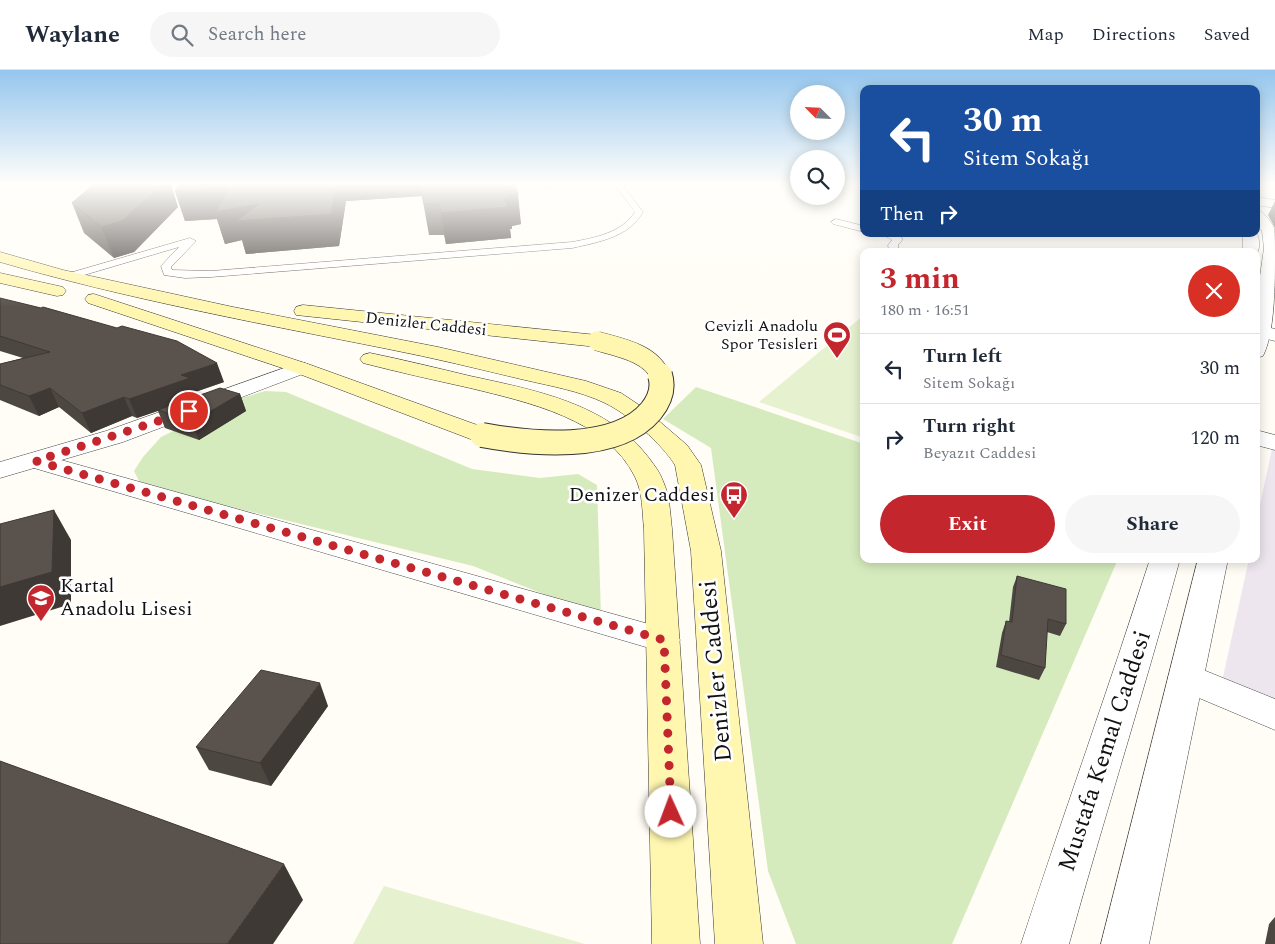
<!DOCTYPE html>
<meta charset="utf-8">
<style>
:root{--surface:#fff;--page:#f6f6f7;--text:#1f2937;--muted:#747a83;--line:#e0e1e3;--accent:#c4262e}
body{margin:0;font-family:Spectral,serif;background:var(--page);color:var(--text);height:100vh;display:flex;flex-direction:column;font-size:19px;white-space:nowrap}
*{box-sizing:border-box;margin:0}
p{font-size:16px;color:var(--muted)}
.icon{flex:none;width:28px;height:28px;fill:none;stroke:currentColor;stroke-width:2;stroke-linecap:round;stroke-linejoin:round}
.map{position:relative;flex:1;overflow:hidden}
.side{position:absolute;left:860px;top:178px;width:400px;height:315px;display:flex;flex-direction:column;background:var(--surface);border-radius:10px;box-shadow:0 2px 12px #0003}
.side>*{flex:none}
.hud{position:absolute;left:860px;top:15px;width:400px;height:152px;border-radius:10px;box-shadow:0 2px 12px #0003;background:#1a4fa0;color:#fff;overflow:hidden}
.needle{width:32px;rotate:294deg}
.fabs{position:absolute;left:790px;top:15px;display:grid;gap:10px}
.fabs a{display:grid;place-items:center;width:55px;height:55px;border-radius:50%;background:var(--surface);box-shadow:0 2px 12px #0003;font-size:25px}
.pin{position:absolute;display:grid;place-items:center;width:42px;height:42px;color:#fff;margin:-21px;border:2px solid #fff;border-radius:50%;box-shadow:0 1px 5px #0007}
.me{position:absolute;width:55px;margin:-28px;rotate:358deg;stroke-linejoin:round;filter:drop-shadow(0 0 4px #0008)}
.turn{display:flex;align-items:center;gap:18px;height:105px;padding:0 20px;font-size:22px}
.turn .icon{width:65px;height:65px;stroke-width:2.5}
.turn b{display:block;font-size:35px;line-height:42px}
.then{display:flex;align-items:center;height:48px;padding:0 20px;background:#0003;gap:10px;font-size:19px}
.round{display:grid;place-items:center;flex:none;width:52px;height:52px;border-radius:26px;background:var(--page)}
.headline{display:flex;align-items:center;justify-content:space-between;height:85px;padding:0 20px}
h1{font-size:30px;font-weight:700;line-height:38px;color:var(--accent)}
.action{display:flex;gap:10px;margin-top:auto;padding:10px 20px}
.action a{flex:1;height:58px;border-radius:30px;background:var(--accent);color:#fff;font-size:20px;font-weight:700;line-height:58px;text-align:center}
.action a+a{background:var(--page);color:var(--text)}
ul{padding:0;list-style:none}
li{display:flex;align-items:center;gap:15px;height:70px;padding:0 20px;border-top:1px solid var(--line)}
li div{flex:1}
li b{display:block;font-size:19px}
li em{font-style:normal}
header{display:flex;align-items:center;gap:30px;box-sizing:border-box;height:70px;padding:0 25px;background:var(--surface);border-bottom:1px solid var(--line)}
header strong{font-size:24px}
nav{display:flex;gap:28px;margin-inline-start:auto;font-size:18px}
.search{width:350px;height:45px;background:var(--page);display:flex;align-items:center;gap:12px;box-sizing:border-box;padding:0 18px;border-radius:28px;color:var(--muted);font-size:19px}
.map>svg:first-child{display:block}
</style>
<header>
<strong>Waylane</strong>
<div class="search"><svg class="icon" aria-label="search" viewBox="0 0 24 24"><circle cx="10" cy="10" r="6"/><path d="M15 15l6 6"/></svg>Search here</div>
<nav><a>Map</a><a>Directions</a><a>Saved</a></nav>
</header>
<div class="map">
<svg width="1275" height="874" viewBox="0 0 1275 874">
<rect width="100%" height="100%" fill="#fffdf5"/>
<polygon fill="#eee6ef" points="1275,365 1275,636 1221,616 1249,489 1256,489 1256,453"/>
<g fill="#d5ebbd">
<polygon points="696,317 864,374 864,489 1118,489 952,874 796,874 768,801 711,378 663,349"/>
<polygon points="265,321 286,322 472,399 540,408 578,404 597,415 601,547 473,496 141,415 134,401 143,387 161,367 238,329"/>
</g>
<g fill="#e6f2cf">
<polygon points="864,245 864,368 759,332"/>
<polygon points="384,816 585,874 353,874"/>
</g>
<g fill="none" stroke-linecap="round" stroke-linejoin="round">
<g stroke="#444" stroke-width="1">
<g id="service">
<polygon points="544,114 552,114 553,116 549,118"/>
<path d="M614,114H622L643,142C629,167 599,172 572,178L211,207L185,208L164,205L161,196L179,177L74,208L70,209L65,206L66,204L190,168L196,171L171,197L172,200L211,201L572,172C594,168 622,163 635,142Z"/>
<polygon points="836,149 864,156 864,162 833,154 831,152"/>
<path d="M882,164C890,163 897,163 903,169L898,175L899,181H889L888,175L892,170Z"/>
</g>
</g>
<g stroke="#444" stroke-width="1">
<g id="minor">
<polygon points="1256,127 1275,130 1275,138 1256,135"/>
<polygon points="1262,256 1275,259 1275,271 1256,266 1256,258"/>
<polygon points="1256,360 1275,365 1275,380 1256,375"/>
<polygon points="36,383 663,558 675,561 680,570 675,579 663,582 27,396 23,391 27,386"/>
<polygon points="1186,593 1275,629 1275,660 1173,617 1168,607 1173,597"/>
</g>
</g>
<g stroke="#444" stroke-width="1">
<g id="tertiary">
<path d="M1256,139C1263,141 1271,151 1274,158C1275,164 1275,177 1275,184C1275,212 1275,263 1263,286L1256,288V234L1264,178L1262,161L1256,153Z"/>
<path d="M1256,162C1260,169 1261,178 1256,184V181H1243V164Z"/>
<polygon points="301,292 308,294 312,298 308,302 123,372 0,408 0,392 106,361"/>
<path d="M1150,489H1180C1145,618 1105,745 1069,874H1021C1063,745 1109,618 1150,489Z"/>
<polygon points="1198,489 1228,489 1149,874 1101,874"/>
</g>
</g>
<g stroke="#333" stroke-width="1">
<g id="secondary">
<path d="M0,182L63,200L233,237L438,277L586,311L621,323L645,339L687,375L701,395L721,481L763,874H715L691,481L675,395C662,374 628,344 605,333C580,321 551,316 525,310C479,299 434,288 388,279C258,253 127,229 0,192Z"/>
<polygon points="0,203 63,217 66,221 63,225 57,226 0,213"/>
<polygon points="94,224 308,294 491,360 494,365 491,370 482,372 473,370 294,302 88,233 85,229 88,225"/>
<polygon points="303,235 597,265 604,267 607,271 604,275 597,277 296,245 294,241 296,237"/>
<path d="M370,283C404,290 437,298 470,306C534,320 607,333 649,388C654,395 660,402 663,411C670,426 670,443 672,459L700,874H652L644,459C642,442 643,423 635,407C607,349 527,332 470,318C434,310 398,302 363,293L360,289L363,285Z"/>
</g>
</g>
<use href="#service" fill="#fff" fill-rule="evenodd"/>
<use href="#minor" fill="#fff" fill-rule="evenodd"/>
<use href="#tertiary" fill="#fff" fill-rule="evenodd"/>
<use href="#secondary" fill="#fff6b0" fill-rule="evenodd"/>
<g stroke="#333" stroke-width="20" stroke-linecap="butt">
<path id="secondary-bridge-far1" d="M597,271C618,277 652,283 660,306"/>
</g>
<g stroke="#333" stroke-width="26" stroke-linecap="butt">
<path id="secondary-bridge" d="M482,365C530,374 616,383 651,341C660,330 664,318 660,305"/>
</g>
<use href="#secondary-bridge-far1" stroke="#fff6b0" stroke-width="19"/>
<use href="#secondary-bridge" stroke="#fff6b0" stroke-width="24"/>
</g>
<g fill="#4d4742">
<polygon points="514,114 521,154 512,156 512,159 510,159 511,168 446,174 444,165 429,165 422,126 346,131 339,176 246,184 242,170 225,174 217,149 185,151 175,121"/>
<polygon points="1275,131 1275,158 1268,145"/>
<polygon points="72,133 178,137 134,182 114,188 84,163"/>
<polygon points="1077,164 1109,164 1078,165"/>
<polygon points="0,228 224,312 195,322 197,326 240,324 246,341 199,370 165,358 158,341 137,348 132,346 91,363 59,337 39,346 0,330 0,294 23,288 0,281"/>
<polygon points="1017,506 1066,554 1060,566 1047,562 1045,598 1039,610 996,597 1002,563 1006,551 1009,552 1013,517"/>
<polygon points="328,636 271,716 209,700 196,677"/>
<polygon points="1275,847 1275,874 1265,874 1269,854"/>
</g>
<g fill="#3f3936">
<polygon points="163,114 171,114 178,137 134,182 114,188 101,157"/>
<polygon points="337,114 421,114 422,126 346,131 339,176 246,184 242,170 225,174 217,149 185,151 175,121 230,118"/>
<polygon points="518,124 521,154 512,156 512,159 510,159 511,168 446,174 441,143 504,129 508,126"/>
<polygon points="217,293 224,312 195,322 197,327 137,348 129,329 181,305"/>
<polygon points="50,318 59,337 39,346 29,326"/>
<polygon points="240,324 246,341 199,370 192,352"/>
<polygon points="124,327 132,346 91,363 82,343"/>
<polygon points="54,440 71,470 71,534 0,556 0,517"/>
<polygon points="320,613 328,636 271,716 260,693"/>
<polygon points="284,794 303,830 273,874 227,874"/>
</g>
<g fill="#5a524d" stroke="#3f3936">
<polygon points="94,114 163,114 122,151 101,157 72,133"/>
<polygon points="180,114 337,114 331,144 236,151 259,134 215,142 230,118 175,121"/>
<polygon points="421,114 514,114 518,124 508,126 509,128 504,129 508,137 441,143 439,134 424,134"/>
<polygon points="0,228 41,238 43,237 117,258 122,256 177,271 217,293 181,305 190,308 129,329 124,327 82,343 50,318 29,326 0,315 0,294 50,282 0,266"/>
<polygon points="220,318 240,324 192,352 158,340"/>
<polygon points="54,440 52,502 0,517 0,454"/>
<polygon points="1017,506 1066,519 1066,554 1048,549 1045,598 1001,585 1006,551 1012,552"/>
<polygon points="261,600 320,613 260,693 196,677"/>
<polygon points="0,691 284,794 227,874 0,874"/>
</g>
<linearGradient id="sky" x2="0" y2="1"><stop stop-color="#95c6ee"/><stop offset="0.48" stop-color="#fffefa"/><stop offset="1" stop-color="#fffefa" stop-opacity="0"/></linearGradient>
<rect width="1275" height="237" fill="url(#sky)"/>
<g fill="none" stroke-linecap="round" stroke-linejoin="round">
<polyline stroke="#c4262e" stroke-width="9" stroke-dasharray="0 16.2" points="189,341 36,391 664,570 671,742"/>
</g>
<defs>
<g id="stadium-pin" transform="scale(1.4375)"><path d="M0 17L-7.5 6A9.5 9.5 0 1 1 7.5 6Z" fill="#c4262e" stroke="#fff"/><path d="M0-5a6.5 5 0 1 0 0 10a6.5 5 0 1 0 0-10ZM-3.5-1.8h7v3.6h-7Z" fill="#fff"/></g>
<g id="bus-pin" transform="scale(1.4375)"><path d="M0 17L-7.5 6A9.5 9.5 0 1 1 7.5 6Z" fill="#c4262e" stroke="#fff"/><path d="M-5-6H5V4H4V6H2V4H-2V6H-4V4H-5ZM-3.5-4V0h7V-4ZM-3.5 1.2v1.5H-2V1.2ZM2 1.2v1.5H3.5V1.2Z" fill="#fff"/></g>
<g id="school-pin" transform="scale(1.4375)"><path d="M0 17L-7.5 6A9.5 9.5 0 1 1 7.5 6Z" fill="#c4262e" stroke="#fff"/><path d="M0-5L7-2L0 1L-7-2ZM-4 1L0 2.5L4 1V4Q0 6-4 4Z" fill="#fff"/></g>
</defs>
<g fill-rule="evenodd">
<use href="#stadium-pin" x="837" y="265"/>
<use href="#bus-pin" x="734" y="425"/>
<use href="#school-pin" x="41" y="528"/>
</g>
<g text-anchor="middle" dominant-baseline="central" stroke-width="5" stroke-linejoin="round" paint-order="stroke">
<g font-size="16" fill="#111" stroke="#fff">
<text transform="translate(426 254) rotate(6)">Denizler Caddesi</text>
</g>
<g font-size="16" fill="#111" stroke="#fff" text-anchor="end">
<text x="818" y="256">Cevizli Anadolu<tspan x="818" dy="18">Spor Tesisleri</tspan></text>
</g>
<g font-size="20" fill="#111" stroke="#fff" text-anchor="end">
<text x="715" y="425">Denizer Caddesi</text>
<text x="60" y="516" text-anchor="start">Kartal<tspan x="60" dy="23">Anadolu Lisesi</tspan></text>
</g>
<g font-size="24" fill="#111" stroke="#fff">
<text transform="translate(716 601) rotate(-95)">Denizler Caddesi</text>
<text transform="translate(1105 681) rotate(-72)">Mustafa Kemal Caddesi</text>
</g>
</g>
</svg>
<div class="fabs">
<a><svg class="needle" viewBox="-14 -14 28 28"><path d="M0-13l5 13h-10z" fill="#e53935"/><path d="M0 13l5-13h-10z" fill="#747a83"/></svg></a>
<a><svg class="icon" aria-label="search" viewBox="0 0 24 24"><circle cx="10" cy="10" r="6"/><path d="M15 15l6 6"/></svg></a>
</div>
<div class="pin" style="left:189px;top:341px;background:#d93025"><svg class="icon" aria-label="arrive" viewBox="0 0 24 24"><path d="M6 21V4h12l-3 4 3 4H6"/></svg></div>
<svg class="me" style="left:671px;top:742px" viewBox="-20 -20 40 40"><circle r="19" fill="#fff"/><path d="M0-13L10 11 0 6-10 11z" fill="#c4262e"/></svg>
<div class="hud">
<div class="turn"><svg class="icon" aria-label="left" viewBox="0 0 24 24"><path d="M17 20v-9H6M10 6l-5 5 5 5"/></svg><div><b>30 m</b>Sitem Sokağı</div></div>
<div class="then">Then<svg class="icon" aria-label="right" viewBox="0 0 24 24"><path d="M7 20v-9h11M14 6l5 5-5 5"/></svg></div>
</div>
<section class="side">
<div class="headline"><div><h1>3 min</h1><p>180 m · 16:51</p></div><a class="round" style="background:#d93025;color:#fff"><svg class="icon" aria-label="close" viewBox="0 0 24 24"><path d="M6 6l12 12M18 6L6 18"/></svg></a></div>
<ul>
<li><svg class="icon" aria-label="left" viewBox="0 0 24 24"><path d="M17 20v-9H6M10 6l-5 5 5 5"/></svg><div><b>Turn left</b><p>Sitem Sokağı</p></div><em>30 m</em></li>
<li><svg class="icon" aria-label="right" viewBox="0 0 24 24"><path d="M7 20v-9h11M14 6l5 5-5 5"/></svg><div><b>Turn right</b><p>Beyazıt Caddesi</p></div><em>120 m</em></li>
</ul>
<div class="action"><a>Exit</a><a>Share</a></div>
</section>
</div>
